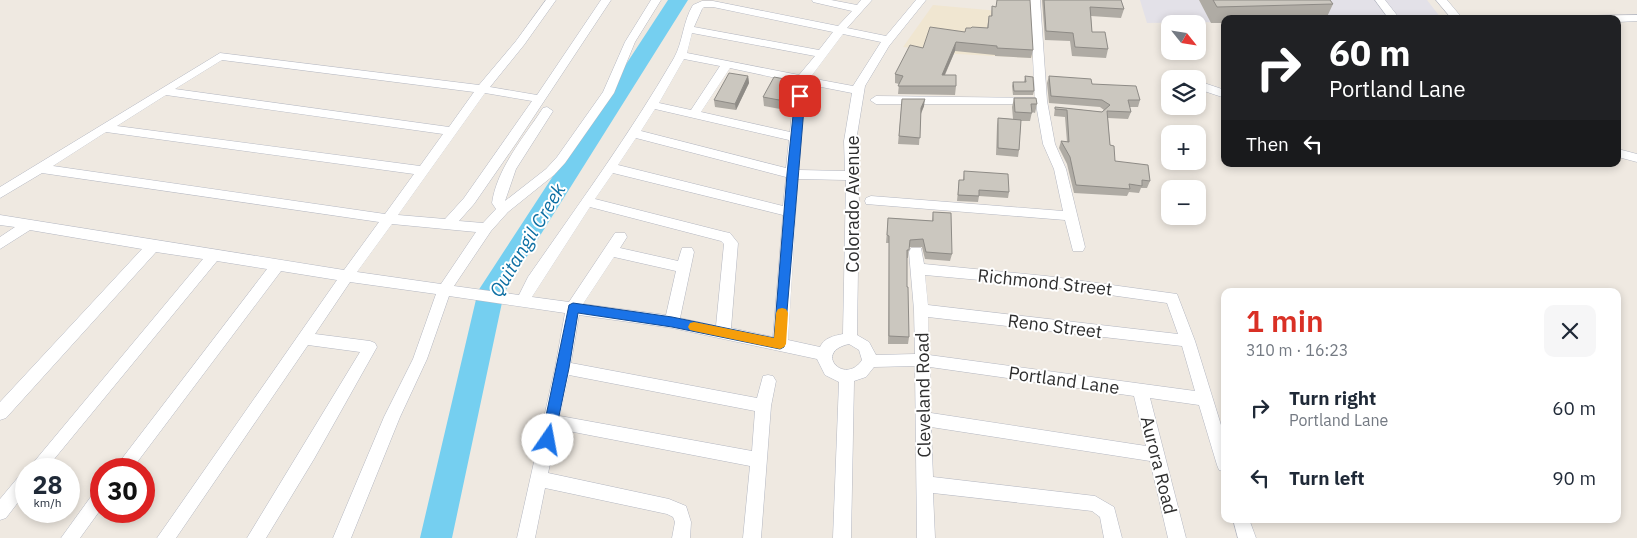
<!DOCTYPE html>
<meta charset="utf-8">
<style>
:root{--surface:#fff;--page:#f6f6f7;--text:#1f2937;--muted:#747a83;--accent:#d93025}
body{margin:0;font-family:"IBM Plex Sans",sans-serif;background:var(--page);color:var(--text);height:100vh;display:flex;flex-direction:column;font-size:19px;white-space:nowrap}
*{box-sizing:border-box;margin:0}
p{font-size:16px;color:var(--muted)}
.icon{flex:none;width:28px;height:28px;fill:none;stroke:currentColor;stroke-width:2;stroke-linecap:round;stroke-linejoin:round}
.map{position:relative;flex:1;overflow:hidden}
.drawer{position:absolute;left:1221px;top:288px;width:400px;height:235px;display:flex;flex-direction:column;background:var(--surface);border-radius:10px;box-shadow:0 2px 8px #0003}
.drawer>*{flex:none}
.banner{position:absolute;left:1221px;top:15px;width:400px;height:152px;border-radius:10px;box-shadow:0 2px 8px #0003;background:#202124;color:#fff;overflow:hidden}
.needle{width:32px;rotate:120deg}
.controls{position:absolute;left:1161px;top:15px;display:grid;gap:10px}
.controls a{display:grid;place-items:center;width:45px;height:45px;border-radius:10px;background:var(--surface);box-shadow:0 2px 8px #0003;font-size:25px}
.speed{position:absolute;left:15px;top:458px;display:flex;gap:10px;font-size:25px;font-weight:700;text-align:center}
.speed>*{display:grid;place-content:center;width:65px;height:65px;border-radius:50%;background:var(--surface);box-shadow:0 2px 8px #0003;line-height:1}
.speed small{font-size:12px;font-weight:400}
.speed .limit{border:8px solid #d22;background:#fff;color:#111}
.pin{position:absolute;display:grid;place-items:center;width:42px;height:42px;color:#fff;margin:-21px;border-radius:10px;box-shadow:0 2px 8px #0006}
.me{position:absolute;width:55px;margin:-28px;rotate:12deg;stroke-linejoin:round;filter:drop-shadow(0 0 4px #0008)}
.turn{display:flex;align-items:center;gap:18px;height:105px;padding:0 25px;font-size:22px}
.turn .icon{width:65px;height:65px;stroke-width:2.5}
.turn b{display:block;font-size:35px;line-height:42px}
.then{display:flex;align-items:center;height:48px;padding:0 25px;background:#0003;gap:10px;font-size:19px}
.round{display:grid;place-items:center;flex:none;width:52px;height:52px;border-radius:10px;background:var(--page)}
.head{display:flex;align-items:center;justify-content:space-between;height:85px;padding:0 25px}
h1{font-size:30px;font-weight:600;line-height:38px;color:var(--accent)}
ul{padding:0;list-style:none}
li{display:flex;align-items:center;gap:15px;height:70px;padding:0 25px}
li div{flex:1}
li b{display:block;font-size:19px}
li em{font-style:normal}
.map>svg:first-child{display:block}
</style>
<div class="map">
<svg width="1637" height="538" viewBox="0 0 1637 538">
<rect width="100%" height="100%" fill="#efe9e1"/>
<polygon fill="#e3e1e8" points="1140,0 1427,0 1441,18 1225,19 1225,22 1147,23"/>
<polygon fill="#f0e6d1" points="933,5 1031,14 1034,58 957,54 903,47"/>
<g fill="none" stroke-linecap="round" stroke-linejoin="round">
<polygon fill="#75cff0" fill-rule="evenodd" points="668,0 688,0 504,293 452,538 420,538 478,291"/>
<g stroke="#b4b7c1" stroke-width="1">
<g id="minor">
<path d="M546,0H556L524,45L490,87L537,95L601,0H611L517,142L474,204L459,221L483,223L496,209L492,203C497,168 524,137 543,108L547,107L553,111L516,169L505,201L546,169L557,157L603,92L625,42L651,0H661L635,42L614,93L565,163L554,175L508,212L491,231L454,286L519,295L528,277C578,205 630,134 674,58C683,42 683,21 693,5L702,1H713L838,26L852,11L813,2L812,0H831L857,5L861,0H872L847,28L886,36L916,0H926L889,46L865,86L856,141L859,201L857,335L869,342L876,355L915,354L914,310L909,252L911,248H921L924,264L1046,276L1177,294L1195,341L1225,438V472L1219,470L1217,465L1199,405L1150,398L1186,538H1168L1150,461L931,427L933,477L1095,496L1114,507L1122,538H1104L1100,517L1092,511L933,493L935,538H917L915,366L874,367L866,377L854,381L851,538H833L839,382L825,375L817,359L672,328L579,315L571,363L757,398L763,376L768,375L773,376L776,381L771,406L761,538H743L750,466L558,429L548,473L669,499L686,506L691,522L690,538H672L675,522L673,517L667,514L545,488L535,538H517L555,368L565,313L449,296L427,359L400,417L351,538H333L384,417L413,359L436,294L350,282L315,334L370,341L375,343L377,347L314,459L266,538H247L360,352L308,345L176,538H157L337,280L281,271L132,469H114L267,269L217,261L46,469H28L203,259L156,252L6,418L0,420V402L142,249L30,230L0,249V237L15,227L0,225V215L344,270L379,222L42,173L0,198V187L220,53L479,85L516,41ZM704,7H713L833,32L819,50L694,27L702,9ZM692,33L815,56L799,75L687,53ZM843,34L881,42L853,86L810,78ZM684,59L720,66L691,110L659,103ZM222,60L474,92L449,127L175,89ZM730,68L795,82L790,132L701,112ZM806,84L852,93L844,141L845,171L799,170ZM485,93L532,101L464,198L445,219L398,215ZM166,95L443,134L420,166L117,126ZM655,109L789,140L786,168L641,131ZM106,132L414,174L385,214L53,166ZM636,138L786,177L783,206L618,165ZM613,173L783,215L773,337L731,328L738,243L730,233L725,232L595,199ZM798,179L846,180L843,334C833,336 824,338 820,347L788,340ZM590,207L721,241L724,244L716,326L680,318L694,252L692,248H682L678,261L620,248L627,237L625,233H615L569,302L532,297ZM392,224L476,232L441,284L357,272ZM614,257L676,271L666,315L583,304ZM925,275L1046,286L1167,303L1178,334L928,305ZM928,317L1182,346L1195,391L929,355ZM849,344L859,350L862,360C845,386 812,352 849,344ZM930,367L1134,396L1146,446L931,413ZM569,375L755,411L752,451L560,416Z"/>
<polygon points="1030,0 1040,0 1047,101 1055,144 1066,169 1085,247 1083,251 1073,251 1065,220 866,204 865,201 866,198 871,196 1063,211 1054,169 1043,144 1036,104 876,104 870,100 876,96 1035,98"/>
<polygon points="1375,0 1385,0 1400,19 1389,19"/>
<polygon points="1436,0 1447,0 1463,19 1452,19"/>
<polygon points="1637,15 1637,21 1618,22 1618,19 1577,19 1582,16"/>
<polygon points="1174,74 1181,79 1170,79 1170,81 1168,78 1170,75"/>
<polygon points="1198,81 1225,90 1225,98 1198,89"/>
<polygon points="1618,149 1637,154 1637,162 1618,157"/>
<polygon points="26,472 26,492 6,518 0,520 0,499 20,475"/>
<polygon points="101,488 101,509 80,538 61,538 95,491"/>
<polygon points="1233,519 1249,519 1256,538 1238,538"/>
</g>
</g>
<use href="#minor" fill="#fff" fill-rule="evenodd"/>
</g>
<g fill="#afaba4">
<polygon points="1042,0 1121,0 1124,9 1121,18 1091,16 1092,32 1108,49 1106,58 1072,56 1070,41 1045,40"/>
<polygon points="1199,0 1330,0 1333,4 1326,19 1225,19 1225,23 1211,23"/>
<polygon points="992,6 1033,50 1031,58 995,56 995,55 955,51 945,75 956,86 955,95 898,94 899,84 895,83 895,74 923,48 965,32 971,28 987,28 989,16 991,16"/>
<polygon points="748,76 749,83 736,110 715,107 714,100"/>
<polygon points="1025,76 1034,91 1033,95 1013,95 1012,86 1013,82 1024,82"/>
<polygon points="1049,76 1092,84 1140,100 1138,107 1130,107 1131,112 1128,119 1108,118 1110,145 1115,161 1150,181 1147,188 1141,188 1139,193 1129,192 1127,196 1074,193 1067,164 1059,148 1061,141 1067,142 1065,117 1054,116 1055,107 1102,112 1104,110 1100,107 1049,103 1047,83"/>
<polygon points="790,89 780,109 764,106 763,97"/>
<polygon points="1014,98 1037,104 1035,113 1032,112 1030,121 1021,121 1019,150 1018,157 996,155 997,125 998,118 1013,119 1012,107"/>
<polygon points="902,99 924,106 921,114 919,145 898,144"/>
<polygon points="964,171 1009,192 1008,198 979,196 978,202 957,201 959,180 963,180"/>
<polygon points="933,212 952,254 950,261 925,259 922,247 909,247 908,258 907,258 907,287 909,337 908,344 888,344 889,243 886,243 888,218 932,221"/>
</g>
<g fill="#8e8b86">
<polygon points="956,42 955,51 941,83 942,75"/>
<polygon points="748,76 749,83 736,110 735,104"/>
<polygon points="790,80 790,89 780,109 779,100"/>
<polygon points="925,99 924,106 920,115 921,108"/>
</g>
<g fill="#cbc7bf" stroke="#8e8b86">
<polygon points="997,0 1030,0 1033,50 997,48 997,46 956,42 942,75 956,75 956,86 898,86 903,76 895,74 910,45 923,48 930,27 965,32 966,28 971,28 972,27 988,28 989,16 992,16 992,6 996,7"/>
<polygon points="1044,0 1121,0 1124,9 1090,7 1092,32 1105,32 1108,49 1075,47 1073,33 1046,31"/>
<polygon points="1213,0 1330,0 1333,4 1217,7"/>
<polygon points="729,73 748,76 735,104 714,100"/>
<polygon points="1025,76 1033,77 1034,91 1014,91 1013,82 1026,82"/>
<polygon points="1049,76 1091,79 1092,84 1136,86 1140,100 1128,100 1131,112 1107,111 1110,145 1114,146 1115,161 1148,165 1150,181 1142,180 1142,186 1129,184 1130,189 1076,185 1070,157 1061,141 1069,142 1067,110 1055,109 1055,107 1102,112 1110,105 1102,100 1051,96"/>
<polygon points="774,77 790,80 779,100 763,97"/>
<polygon points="1014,98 1036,98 1037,104 1031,104 1032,113 1015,112"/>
<polygon points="902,99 925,99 921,108 920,138 899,136"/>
<polygon points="998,118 1021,120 1019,150 998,148"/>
<polygon points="964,171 1008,174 1009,192 979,190 979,196 958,195 959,180 964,180"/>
<polygon points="933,212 951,213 952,254 926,252 923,239 910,240 909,250 907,250 907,287 908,287 909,337 889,336 889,236 887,235 888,218 933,221"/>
</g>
<polygon fill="#1a73e8" stroke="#114b97" points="800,93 805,96 784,347 780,349 672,327 578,313 569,368 554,440 552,444 548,446 543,444 541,440 569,305 573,303 672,317 774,338 787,174 795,96"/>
<polygon fill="#f59e0b" points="782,308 786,309 788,313 786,344 784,347 780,349 694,331 690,330 688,327 690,323 694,322 774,338 776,313 778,309"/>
<g text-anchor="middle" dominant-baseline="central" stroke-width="4" stroke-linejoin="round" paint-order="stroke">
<g font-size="18" fill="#2e2e2e" stroke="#fff">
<text transform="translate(852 204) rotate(-90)">Colorado Avenue</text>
<text transform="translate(1045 282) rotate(6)">Richmond Street</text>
<text transform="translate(1055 326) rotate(7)">Reno Street</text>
<text transform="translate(1064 380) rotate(8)">Portland Lane</text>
<text transform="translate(923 395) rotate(-91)">Cleveland Road</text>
<text transform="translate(1159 465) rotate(76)">Aurora Road</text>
</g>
<g font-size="19" font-style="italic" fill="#0d6fa3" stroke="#fff">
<text transform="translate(527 240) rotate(-59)">Quitangil Creek</text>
</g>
</g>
</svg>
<div class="controls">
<a><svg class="needle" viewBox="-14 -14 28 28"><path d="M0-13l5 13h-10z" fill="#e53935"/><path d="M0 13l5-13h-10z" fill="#747a83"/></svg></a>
<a><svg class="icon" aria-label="layers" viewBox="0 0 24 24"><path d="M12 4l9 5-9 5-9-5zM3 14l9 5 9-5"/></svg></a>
<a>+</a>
<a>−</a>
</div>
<div class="speed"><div>28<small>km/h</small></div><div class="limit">30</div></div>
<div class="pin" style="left:800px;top:96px;background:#d93025"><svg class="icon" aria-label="arrive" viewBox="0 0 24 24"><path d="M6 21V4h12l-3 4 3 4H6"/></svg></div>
<svg class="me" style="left:548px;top:440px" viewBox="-20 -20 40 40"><circle r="19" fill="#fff"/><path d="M0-13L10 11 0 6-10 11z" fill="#1a73e8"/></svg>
<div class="banner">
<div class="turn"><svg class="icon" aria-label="right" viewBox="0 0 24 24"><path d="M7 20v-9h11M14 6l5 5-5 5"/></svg><div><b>60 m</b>Portland Lane</div></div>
<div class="then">Then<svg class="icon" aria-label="left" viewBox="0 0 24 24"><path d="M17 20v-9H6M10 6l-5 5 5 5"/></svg></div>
</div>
<section class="drawer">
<div class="head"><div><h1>1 min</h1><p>310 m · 16:23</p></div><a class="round"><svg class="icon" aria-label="close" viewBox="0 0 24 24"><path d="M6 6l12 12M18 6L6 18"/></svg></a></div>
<ul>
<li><svg class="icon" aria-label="right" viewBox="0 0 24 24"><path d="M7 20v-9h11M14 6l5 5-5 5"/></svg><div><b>Turn right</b><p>Portland Lane</p></div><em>60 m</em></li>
<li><svg class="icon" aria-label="left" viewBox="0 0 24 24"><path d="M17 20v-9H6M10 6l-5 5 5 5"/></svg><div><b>Turn left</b></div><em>90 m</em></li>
</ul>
</section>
</div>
